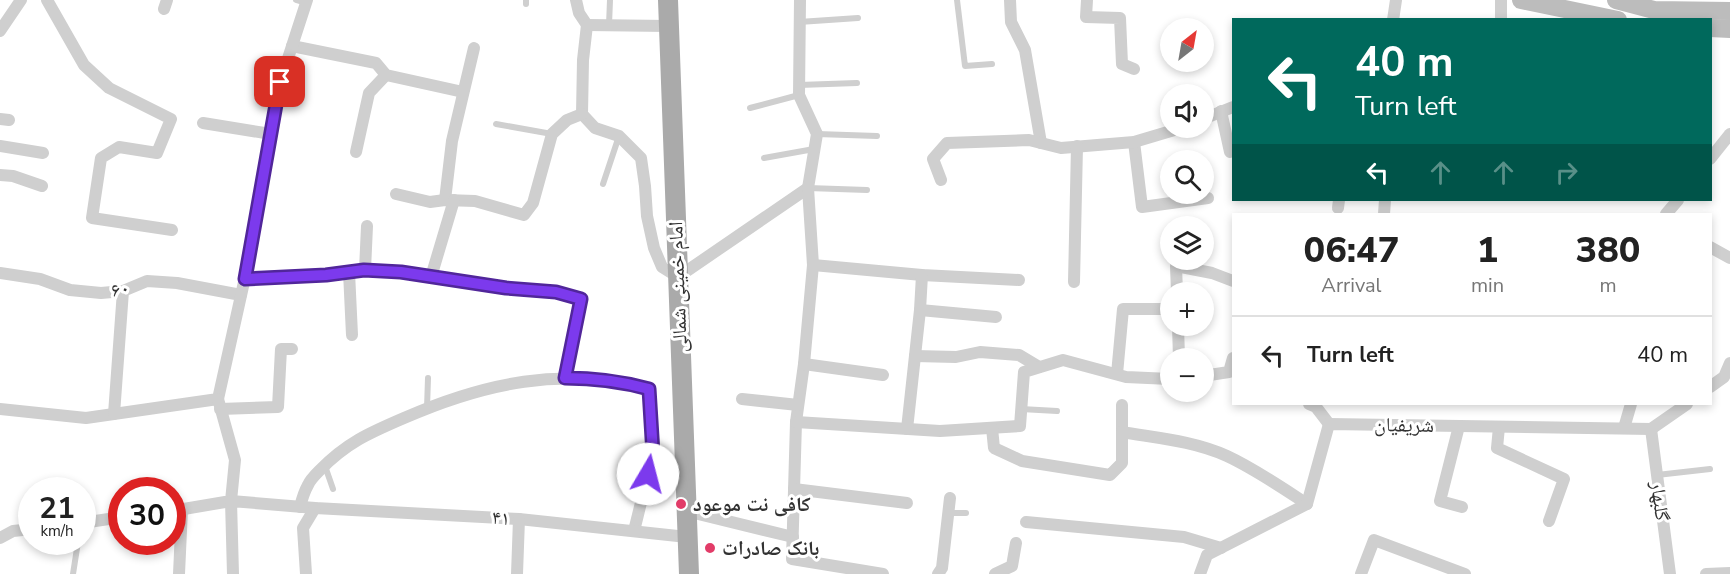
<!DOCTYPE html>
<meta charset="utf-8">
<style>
:root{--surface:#fff;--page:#f2f2f2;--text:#222;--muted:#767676;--line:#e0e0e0}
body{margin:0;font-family:"Nunito Sans","Noto Naskh Arabic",sans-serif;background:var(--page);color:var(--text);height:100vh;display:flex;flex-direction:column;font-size:22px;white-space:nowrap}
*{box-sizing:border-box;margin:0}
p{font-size:20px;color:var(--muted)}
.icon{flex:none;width:33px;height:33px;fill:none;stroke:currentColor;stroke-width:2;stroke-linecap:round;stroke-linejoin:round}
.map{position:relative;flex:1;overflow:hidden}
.sheet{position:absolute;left:1232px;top:213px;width:480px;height:192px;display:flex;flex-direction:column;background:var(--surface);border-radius:0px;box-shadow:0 3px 9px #0003}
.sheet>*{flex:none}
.top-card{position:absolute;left:1232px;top:18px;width:480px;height:183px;border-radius:0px;box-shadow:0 3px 9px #0003;background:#00695c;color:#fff;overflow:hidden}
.needle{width:39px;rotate:31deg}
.fabs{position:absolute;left:1160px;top:18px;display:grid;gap:12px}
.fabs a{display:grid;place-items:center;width:54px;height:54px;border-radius:50%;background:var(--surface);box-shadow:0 3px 9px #0003;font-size:30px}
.speed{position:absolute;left:18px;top:477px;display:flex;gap:12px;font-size:30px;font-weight:700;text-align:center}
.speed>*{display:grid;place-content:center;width:78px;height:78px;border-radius:50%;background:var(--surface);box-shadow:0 3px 9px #0003;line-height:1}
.speed small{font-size:15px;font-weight:400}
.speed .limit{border:9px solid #d22;background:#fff;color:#111}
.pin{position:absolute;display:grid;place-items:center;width:51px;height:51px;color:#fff;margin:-26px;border-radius:12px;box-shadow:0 3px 9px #0006}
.me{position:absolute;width:66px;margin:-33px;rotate:8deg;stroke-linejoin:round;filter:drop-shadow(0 0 4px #0008)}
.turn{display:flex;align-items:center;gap:21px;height:126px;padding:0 24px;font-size:27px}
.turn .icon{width:78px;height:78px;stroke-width:2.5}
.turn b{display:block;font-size:42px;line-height:51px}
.lanes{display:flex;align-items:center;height:57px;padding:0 24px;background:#0003;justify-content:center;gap:30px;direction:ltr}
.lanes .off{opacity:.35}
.eta{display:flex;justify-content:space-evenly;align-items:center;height:102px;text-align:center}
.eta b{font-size:36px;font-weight:800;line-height:42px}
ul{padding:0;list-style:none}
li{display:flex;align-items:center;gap:18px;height:78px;padding:0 24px;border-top:2px solid var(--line)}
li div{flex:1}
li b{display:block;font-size:22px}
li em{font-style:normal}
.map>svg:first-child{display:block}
</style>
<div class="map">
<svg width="1730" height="574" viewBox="0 0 1730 574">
<rect width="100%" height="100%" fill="#fff"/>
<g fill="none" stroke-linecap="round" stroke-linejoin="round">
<g stroke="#cfcfcf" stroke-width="6">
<polyline points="296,0 306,3"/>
<polyline points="957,0 965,66 992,64"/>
<polyline points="526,4 526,0"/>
<polyline points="799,22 858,18"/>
<polyline points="609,25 610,0"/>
<polyline points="799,85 857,83"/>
<polyline points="750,108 799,95"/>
<polyline points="496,124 552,134"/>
<polyline points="817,134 877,136"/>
<polyline points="764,158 814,149"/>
<polyline points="603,184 619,136"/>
<polyline points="808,188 867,190"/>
<polyline points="427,408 428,378"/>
<polyline points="1021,409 1057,411"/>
<polyline points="325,466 333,489"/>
<polyline points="1657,475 1710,469"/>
<polyline points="949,513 966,513"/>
<polyline points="73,574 78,542"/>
</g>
<g stroke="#cfcfcf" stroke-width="12">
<polyline points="47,0 84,65 109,88 171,119 157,153 119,147 101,158 92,218 172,230"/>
<polyline points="576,0 579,13 587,25 583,60 582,114 595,128 619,136 641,158 645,186 647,216 654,248 662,267 678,277 808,188"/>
<polyline points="800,0 799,95 817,134 808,188 813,265 804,364 796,422 792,559 883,574"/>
<polyline points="1010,0 1011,22 1025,50 1041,143"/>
<polyline points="1087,0 1086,17 1120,18 1122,64 1134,69"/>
<polyline points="164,9 167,0"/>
<polyline points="1393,20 1396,0"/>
<polyline points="1501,20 1501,0"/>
<polyline points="587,25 668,26"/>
<polyline points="0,31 21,0"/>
<polyline points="292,46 376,63 386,75 463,92"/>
<polyline points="1221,111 1230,152"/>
<polyline points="0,119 9,120"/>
<polyline points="1203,119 1233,107"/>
<polyline points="203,123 271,134"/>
<polyline points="1134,142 1142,207 1208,198"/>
<polyline points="0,146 43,153"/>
<polyline points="356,152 369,93 386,75"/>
<polyline points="1710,159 1730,134"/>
<polyline points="0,175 13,176 42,186"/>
<polyline points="941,180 933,159 947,143 1029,140 1061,148 1134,142 1181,128"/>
<polyline points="396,194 430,202 445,200 475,201 524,215 533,203 552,134 567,120 582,114"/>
<polyline points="445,200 452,141 474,48"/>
<polyline points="1338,208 1339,200"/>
<polyline points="1384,214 1385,200"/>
<polyline points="1666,214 1678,200"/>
<polyline points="1710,247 1730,258"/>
<polyline points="813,265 922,275 1019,280"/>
<polyline points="365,270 367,226"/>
<polyline points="349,272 352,335"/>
<polyline points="0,273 40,279 70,290 101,293 123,291 147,281 177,283 241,295"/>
<polyline points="431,277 454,200"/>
<polyline points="245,279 326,275 365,270 401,272 506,288 556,292 581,299 565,379"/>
<polyline points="1074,282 1077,146"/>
<polyline points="1177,292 1176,266 1212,273 1233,281"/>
<polyline points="920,310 996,317"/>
<polyline points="1178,326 1179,358"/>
<polyline points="915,356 956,357 980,352 1019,355 1039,367"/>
<polyline points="804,364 883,375"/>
<polyline points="1117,374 1123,309 1170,309"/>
<polyline points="1203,376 1229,372 1233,358"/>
<polyline points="1710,387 1724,377 1730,363"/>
<polyline points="742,399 798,405"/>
<polyline points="1309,404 1316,407 1329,424"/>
<polyline points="0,409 86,418 218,399 250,255 280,83 307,0"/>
<polyline points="220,409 278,407 281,349 292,349"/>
<polyline points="114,414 123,291"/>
<polyline points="796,422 940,431 1020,426 1024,372 1063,360 1126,377 1170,379"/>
<polyline points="1459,426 1440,501 1462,507"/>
<polyline points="1499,427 1497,448 1564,479 1549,521"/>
<polyline points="992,428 994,448 1022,461 1110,475 1122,463 1122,405"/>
<polyline points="1624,428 1631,404"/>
<polyline points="907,429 920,310 922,275"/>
<polyline points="1651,429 1670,574"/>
<path d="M1122,432C1157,438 1194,441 1227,456C1255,469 1281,487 1307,504"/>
<polyline points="794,489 907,503"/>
<path d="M300,507C302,499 304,492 308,485C310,480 315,475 319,471C346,443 369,433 404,418C484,383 562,366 649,389L653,454L634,531"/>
<polyline points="172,511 231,501 235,460 218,399"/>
<polyline points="686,511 793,537"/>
<polyline points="1026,522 1184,537 1221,548"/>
<polyline points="82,523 122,517"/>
<polyline points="0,538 13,531 32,529"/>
<polyline points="179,574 182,509"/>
<polyline points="233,574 231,501 315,508 519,519 687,537"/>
<polyline points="306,574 303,528 315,508"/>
<polyline points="517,574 519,519"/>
<polyline points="938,574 942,568 950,498"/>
<polyline points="995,574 1012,566 1016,543"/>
<polyline points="1200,574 1207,555 1307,504 1329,424 1651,429 1687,404"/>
<polyline points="1361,574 1374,540 1465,574"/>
<polyline points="1706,574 1730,573"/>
</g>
<g stroke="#bcbcbc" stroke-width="18">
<polyline points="1521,0 1618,20"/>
<polyline points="1616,0 1654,10 1730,11"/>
<polyline points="1710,28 1730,29"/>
</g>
<polyline stroke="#aaa" stroke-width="20" points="668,0 689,574"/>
</g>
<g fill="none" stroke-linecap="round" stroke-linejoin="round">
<g stroke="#51269a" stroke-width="15">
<path id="route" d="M280,82L245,279L326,275L364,270L401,272L506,288L556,292L581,299L565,378C594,378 620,381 649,389L653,454L648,474"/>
</g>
<use href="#route" stroke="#7c3aed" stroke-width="10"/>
</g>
<g fill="#e23c68" stroke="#fff" stroke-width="2">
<circle cx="681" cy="504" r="6"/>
<circle cx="710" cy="548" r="6"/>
</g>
<g text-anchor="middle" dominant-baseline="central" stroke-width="6" stroke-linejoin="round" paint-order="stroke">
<g font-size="20" fill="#323232" stroke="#fff">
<text transform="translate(678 287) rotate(-92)">امام خمینی شمالی</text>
<text transform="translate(120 289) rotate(-13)">۶۰</text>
<text transform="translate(1404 425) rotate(1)">شریفیان</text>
<text transform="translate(1660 501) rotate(83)">گلبهار</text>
<text transform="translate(501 518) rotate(4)">۴۱</text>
</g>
<g font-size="20" font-weight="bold" fill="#323232" stroke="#fff" text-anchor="start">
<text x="693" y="504">کافی نت موعود</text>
<text x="722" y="548">بانک صادرات</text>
</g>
</g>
</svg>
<div class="fabs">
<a><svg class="needle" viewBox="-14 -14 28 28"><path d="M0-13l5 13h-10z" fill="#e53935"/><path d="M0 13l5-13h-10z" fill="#767676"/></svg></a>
<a><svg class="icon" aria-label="sound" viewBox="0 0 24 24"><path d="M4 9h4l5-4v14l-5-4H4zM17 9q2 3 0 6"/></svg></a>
<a><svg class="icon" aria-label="search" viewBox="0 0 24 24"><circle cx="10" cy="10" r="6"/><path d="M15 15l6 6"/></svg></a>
<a><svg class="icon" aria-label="layers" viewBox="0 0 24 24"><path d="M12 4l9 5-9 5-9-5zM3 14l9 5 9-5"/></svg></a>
<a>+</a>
<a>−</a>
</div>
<div class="speed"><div>21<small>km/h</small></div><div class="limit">30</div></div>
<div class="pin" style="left:280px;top:82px;background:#d93025"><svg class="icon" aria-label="arrive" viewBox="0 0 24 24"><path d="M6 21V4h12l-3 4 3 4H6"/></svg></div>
<svg class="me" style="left:648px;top:474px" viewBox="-20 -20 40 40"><circle r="19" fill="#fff"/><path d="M0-13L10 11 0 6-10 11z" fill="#7c3aed"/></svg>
<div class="top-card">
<div class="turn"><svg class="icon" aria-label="left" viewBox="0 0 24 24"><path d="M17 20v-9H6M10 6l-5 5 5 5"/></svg><div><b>40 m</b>Turn left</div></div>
<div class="lanes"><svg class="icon" aria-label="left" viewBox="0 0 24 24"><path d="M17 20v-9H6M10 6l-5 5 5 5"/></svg><svg class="icon off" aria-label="ahead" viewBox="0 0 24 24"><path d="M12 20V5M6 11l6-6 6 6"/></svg><svg class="icon off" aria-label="ahead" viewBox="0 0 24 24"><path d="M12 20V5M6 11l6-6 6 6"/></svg><svg class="icon off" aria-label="right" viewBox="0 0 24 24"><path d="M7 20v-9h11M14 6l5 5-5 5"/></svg></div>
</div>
<section class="sheet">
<div class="eta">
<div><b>06:47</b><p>Arrival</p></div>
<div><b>1</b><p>min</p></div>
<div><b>380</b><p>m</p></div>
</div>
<ul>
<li><svg class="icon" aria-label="left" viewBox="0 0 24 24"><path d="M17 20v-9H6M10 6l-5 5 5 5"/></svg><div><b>Turn left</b></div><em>40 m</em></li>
</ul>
</section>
</div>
